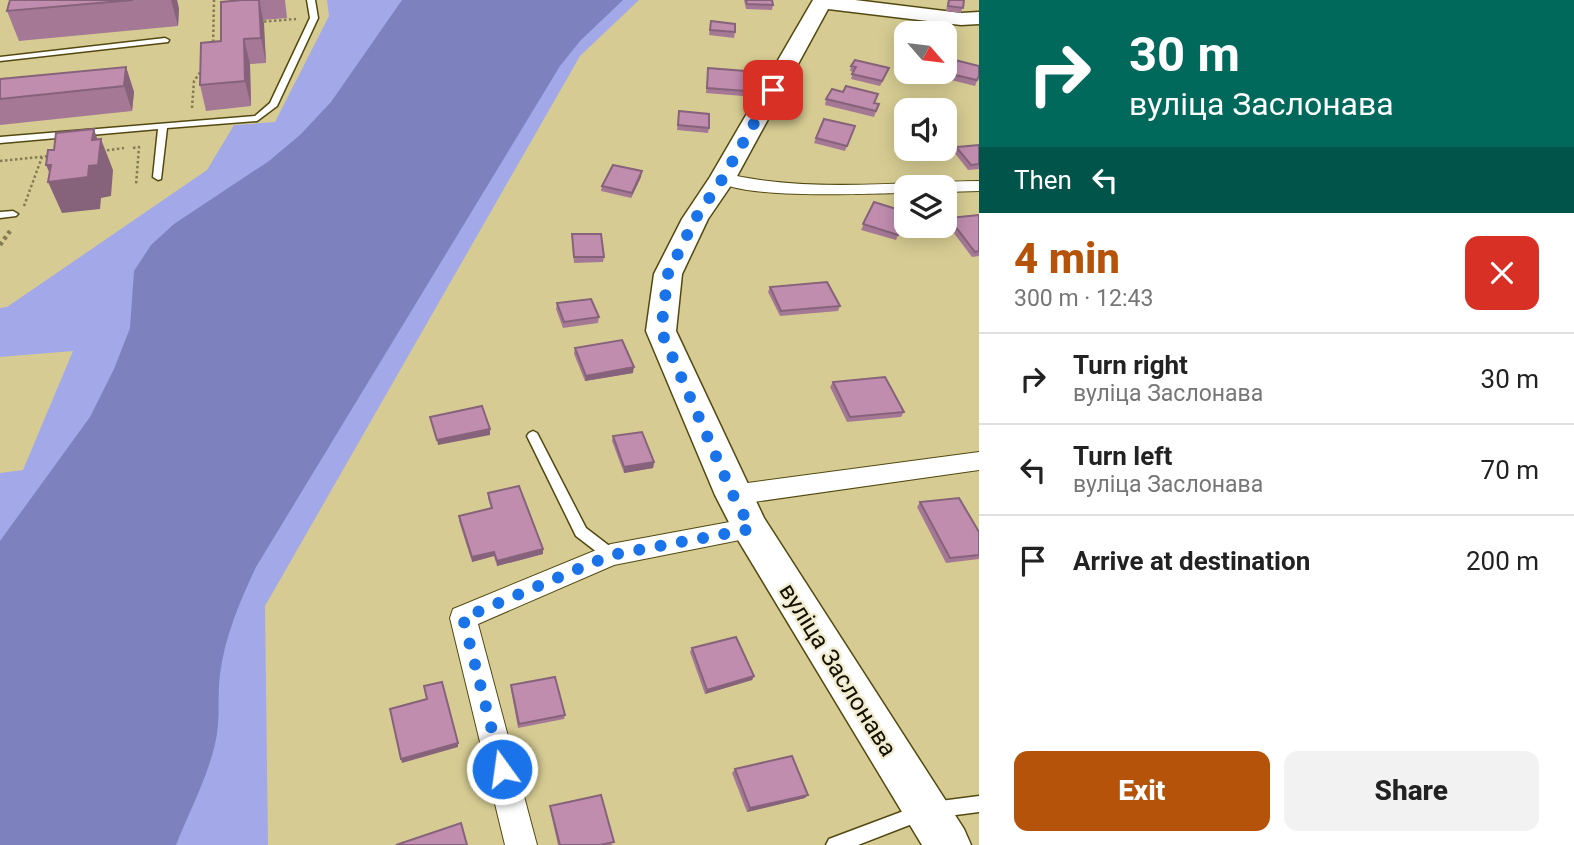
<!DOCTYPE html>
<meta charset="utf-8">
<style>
:root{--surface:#fff;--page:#f2f2f2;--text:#222;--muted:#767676;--line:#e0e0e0;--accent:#b45309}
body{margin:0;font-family:Roboto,sans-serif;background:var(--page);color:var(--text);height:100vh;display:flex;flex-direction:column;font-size:26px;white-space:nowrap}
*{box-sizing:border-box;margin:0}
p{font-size:23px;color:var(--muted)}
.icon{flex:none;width:38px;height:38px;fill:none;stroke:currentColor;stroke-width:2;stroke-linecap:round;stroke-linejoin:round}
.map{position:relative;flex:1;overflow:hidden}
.panel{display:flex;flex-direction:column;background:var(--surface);width:595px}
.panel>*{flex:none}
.top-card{background:#00695c;color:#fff;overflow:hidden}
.needle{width:46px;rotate:118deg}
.fabs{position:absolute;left:894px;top:21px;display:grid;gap:14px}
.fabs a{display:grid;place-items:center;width:63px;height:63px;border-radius:14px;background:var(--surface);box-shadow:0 4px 18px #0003;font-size:35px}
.pin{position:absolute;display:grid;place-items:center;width:60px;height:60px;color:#fff;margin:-30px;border-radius:14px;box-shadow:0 4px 10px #0006}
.me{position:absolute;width:77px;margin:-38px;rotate:346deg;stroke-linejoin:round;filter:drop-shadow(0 0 5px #0008)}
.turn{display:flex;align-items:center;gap:24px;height:147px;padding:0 35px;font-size:32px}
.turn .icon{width:91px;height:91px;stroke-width:2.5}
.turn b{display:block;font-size:49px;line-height:60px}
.then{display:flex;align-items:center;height:66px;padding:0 35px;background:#0003;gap:14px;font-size:26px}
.round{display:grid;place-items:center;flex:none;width:74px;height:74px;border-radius:14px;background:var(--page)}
.summary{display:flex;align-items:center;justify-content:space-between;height:119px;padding:0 35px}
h1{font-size:42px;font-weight:800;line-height:52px;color:var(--accent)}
.cta{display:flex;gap:14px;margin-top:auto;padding:14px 35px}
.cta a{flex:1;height:80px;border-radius:14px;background:var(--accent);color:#fff;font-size:28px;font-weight:800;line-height:80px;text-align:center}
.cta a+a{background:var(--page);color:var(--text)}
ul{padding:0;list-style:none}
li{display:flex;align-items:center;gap:21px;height:91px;padding:0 35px;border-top:2px solid var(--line)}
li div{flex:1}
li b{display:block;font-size:26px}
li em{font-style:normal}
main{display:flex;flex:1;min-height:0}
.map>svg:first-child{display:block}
</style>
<main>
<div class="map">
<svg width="979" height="845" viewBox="0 0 979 845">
<rect width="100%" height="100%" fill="#d6cc93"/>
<polygon fill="#a2a8e8" points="327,0 639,0 580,56 265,606 268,845 0,845 0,473 23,470 73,351 0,357 0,308 7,307 207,170 234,125 275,122 329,16"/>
<path fill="#7d82bf" d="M402,0H623L580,41L560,66L256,567C240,601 225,636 220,674C217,698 221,721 215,744C207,779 189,812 176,845H0V541L90,417L114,369L130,328L134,271L151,245L174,224L269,161L300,135L331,102Z"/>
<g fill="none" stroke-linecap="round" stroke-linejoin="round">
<g stroke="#534910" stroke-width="3">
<g id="lane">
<polygon points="307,0 315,0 318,18 277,106 257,121 167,128 161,179 158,180 153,177 158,129 0,143 0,137 255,116 270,103 310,18"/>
<polygon points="165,38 169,40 168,42 0,61 0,57"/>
<polygon points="13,211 18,214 16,216 0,218 0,212"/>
<polygon points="533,431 537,433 586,528 616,551 618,555 616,559 611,561 606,559 576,536 527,436 529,433"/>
<polygon points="979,796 979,812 925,819 858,845 826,845 829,839 925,803"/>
</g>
</g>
<g stroke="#534910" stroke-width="2">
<g id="street">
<path d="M723,173C805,193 895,182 979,181V191L945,192V187H906V193C873,193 734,201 714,178L717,174Z"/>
<polygon points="979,452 979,470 733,505 724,502 721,495 724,488 733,485"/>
<polygon points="751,518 760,522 764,529 760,536 614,565 478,624 537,845 505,845 450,618 453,609 611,544"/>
</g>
</g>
<g stroke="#534910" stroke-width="3">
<polygon id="secondary" points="813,0 855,0 961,13 979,12 979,24 961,25 828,9 736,178 708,219 682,274 676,331 764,518 964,829 971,845 922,845 738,540 715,495 646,331 654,274 682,219 710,177"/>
</g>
<g stroke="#837b54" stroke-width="2.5" stroke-dasharray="2.5 2.5" stroke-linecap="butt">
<polyline points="259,22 296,19"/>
<polyline points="213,47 214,0"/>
<polyline points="192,108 194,81 201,71"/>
<polyline points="133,148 139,147 136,185"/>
<polyline points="102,151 124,148"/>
<polyline points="0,161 51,156"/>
<polyline points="24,206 42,157"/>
</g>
<polyline stroke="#837b54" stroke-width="4.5" stroke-dasharray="3.5 3.5" stroke-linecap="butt" points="0,245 10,231"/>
<use href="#lane" fill="#fff" fill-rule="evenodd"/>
<use href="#street" fill="#fff" fill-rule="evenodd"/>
<use href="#secondary" fill="#fff" fill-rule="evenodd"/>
</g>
<g fill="#a57996">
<polygon points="10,0 177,0 179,9 178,26 19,41 7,11"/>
<polygon points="242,0 285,0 287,18 263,20 266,63 250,64 251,106 206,111 200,85 221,41"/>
<polygon points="744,0 772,0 773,5 772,10 746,9"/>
<polygon points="948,0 964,0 961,13 946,11"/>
<polygon points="711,21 735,32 734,38 709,35"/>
<polygon points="904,27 906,33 906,49 896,46"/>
<polygon points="851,66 887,73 880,86 851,79 853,72 850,71"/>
<polygon points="126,67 134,92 132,111 0,125 0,79"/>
<polygon points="708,68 745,91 743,96 706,93"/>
<polygon points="941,72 979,76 975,86 939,77"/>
<polygon points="826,99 874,103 879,104 874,117 825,105"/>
<polygon points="679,111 709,128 708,133 677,130"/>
<polygon points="855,126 845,151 814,143 816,138"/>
<polygon points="979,145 979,169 968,170 954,152 956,147"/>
<polygon points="641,177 631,198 601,191 602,186"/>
<polygon points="874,202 906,216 896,240 861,230"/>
<polygon points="979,215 979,256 972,257 947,224 949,218"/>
<polygon points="572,234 604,257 603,262 574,263"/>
<polygon points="770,287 840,306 838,311 780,316 768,292"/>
<polygon points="557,303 599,317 598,323 563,328 556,309"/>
<polygon points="575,348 633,373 585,381 574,354"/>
<polygon points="833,382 904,412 901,417 847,422 830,387"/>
<polygon points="613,436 654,462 653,468 624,473 612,441"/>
<polygon points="488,493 543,554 497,566 494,556 472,562 459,521 459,516 491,508 488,498"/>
<polygon points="920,502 979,532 979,559 946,563 917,507"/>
<polygon points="692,648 754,676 752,680 705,694 690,652"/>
<polygon points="511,685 565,715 564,719 518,728 511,689"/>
<polygon points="735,769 805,798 747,812 732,773"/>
<polygon points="550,806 613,845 558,845 550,809"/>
</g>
<g fill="#86637a">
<polygon points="171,0 177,0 179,9 178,26"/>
<polygon points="259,0 264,23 266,63 261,38"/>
<polygon points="244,39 250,64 251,106 245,81"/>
<polygon points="126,67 134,92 132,111 124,86"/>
<polygon points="94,129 100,147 101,139 113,170 111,196 101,198 100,209 62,213 48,182 53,181 46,165"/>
<polygon points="642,171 641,177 631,198 632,193"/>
<polygon points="634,367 633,373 585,381 586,376"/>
<polygon points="490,429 490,435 438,445 437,440"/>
<polygon points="654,462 653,468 624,473 624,467"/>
<polygon points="543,549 543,554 497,566 497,561"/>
<polygon points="494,552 494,556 472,562 472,557"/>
<polygon points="754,676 752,680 705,694 707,690"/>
<polygon points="458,743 458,747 402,763 401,759"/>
<polygon points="808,795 805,798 747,812 750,808"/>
</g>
<g fill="#c08daf" stroke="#86637a" stroke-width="2">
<polygon points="10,0 133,0 7,11"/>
<polygon points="242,0 259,0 261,38 244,39 245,81 200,85 201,43 221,41 221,2"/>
<polygon points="746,0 772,0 773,5 747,4"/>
<polygon points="949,0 964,0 963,8 948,6"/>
<polygon points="711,21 735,24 735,32 710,30"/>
<polygon points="904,27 932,33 906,33 906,43 898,41"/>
<polygon points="947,58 979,66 979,76 977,80 942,72 945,72 945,63"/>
<polygon points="855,60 889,68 882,81 852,74 856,67 851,66"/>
<polygon points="126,67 124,86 0,99 0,79"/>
<polygon points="708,68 745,71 745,91 707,88"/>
<polygon points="846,86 878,94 874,103 879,104 876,111 826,99 832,89 843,92"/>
<polygon points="679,111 709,114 709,128 678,125"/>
<polygon points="824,119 855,126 847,146 816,138"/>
<polygon points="94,129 92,140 101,139 98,165 89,166 88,177 48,182 51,165 46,165 48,150 54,150 56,133"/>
<polygon points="979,145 979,164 971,165 956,147"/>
<polygon points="613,165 642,171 632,193 602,186"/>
<polygon points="874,202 906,212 906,216 898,235 863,224"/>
<polygon points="979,215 979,251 975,252 949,218"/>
<polygon points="572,234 601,234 604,257 574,257"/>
<polygon points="827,282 840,306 781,311 770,287"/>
<polygon points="591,299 599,317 564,322 557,303"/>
<polygon points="622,340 634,367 586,376 575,348"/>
<polygon points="885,377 904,412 850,417 833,382"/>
<polygon points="482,406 490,429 437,440 430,417"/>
<polygon points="642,432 654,462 624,467 613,436"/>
<polygon points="519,486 543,549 497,561 494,552 472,557 459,516 492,508 488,493"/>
<polygon points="959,498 979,532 979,555 950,558 920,502"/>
<polygon points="736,637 754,676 707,690 692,648"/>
<polygon points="555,677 565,715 519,724 511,685"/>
<polygon points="442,682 458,743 401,759 390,709 427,699 424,686"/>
<polygon points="792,756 808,795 750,808 735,769"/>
<polygon points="601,795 614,842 600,845 560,845 550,806"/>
<polygon points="461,823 467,845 396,845"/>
</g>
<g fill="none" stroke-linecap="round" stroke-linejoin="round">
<polyline stroke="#1a73e8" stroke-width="12" stroke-dasharray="0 21.6" points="502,769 463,618 611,555 751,529 733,495 661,331 668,274 695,219 723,178 773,90"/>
</g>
<g text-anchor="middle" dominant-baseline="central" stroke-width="5" stroke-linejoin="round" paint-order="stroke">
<g font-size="24" fill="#141000" stroke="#f1ecd0">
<text transform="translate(838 670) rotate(58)">вуліца Заслонава</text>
</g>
</g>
</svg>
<div class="fabs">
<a><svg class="needle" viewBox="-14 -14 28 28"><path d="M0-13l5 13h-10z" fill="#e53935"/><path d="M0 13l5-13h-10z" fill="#767676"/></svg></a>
<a><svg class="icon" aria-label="sound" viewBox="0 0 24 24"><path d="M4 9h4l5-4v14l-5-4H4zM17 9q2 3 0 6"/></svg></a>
<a><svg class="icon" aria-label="layers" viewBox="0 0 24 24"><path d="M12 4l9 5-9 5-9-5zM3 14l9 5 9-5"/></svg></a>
</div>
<div class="pin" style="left:773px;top:90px;background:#d93025"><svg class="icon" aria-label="arrive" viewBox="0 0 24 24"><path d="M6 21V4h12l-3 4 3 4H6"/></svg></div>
<svg class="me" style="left:502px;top:769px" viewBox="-20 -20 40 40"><circle r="17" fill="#1a73e8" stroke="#fff" stroke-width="3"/><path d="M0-11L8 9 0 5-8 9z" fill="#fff"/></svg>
</div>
<section class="panel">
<div class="top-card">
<div class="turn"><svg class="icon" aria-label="right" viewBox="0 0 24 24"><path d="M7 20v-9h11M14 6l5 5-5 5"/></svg><div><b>30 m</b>вуліца Заслонава</div></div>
<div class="then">Then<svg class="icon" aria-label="left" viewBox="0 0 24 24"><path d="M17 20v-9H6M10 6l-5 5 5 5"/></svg></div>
</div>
<div class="summary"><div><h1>4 min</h1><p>300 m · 12:43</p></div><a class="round" style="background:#d93025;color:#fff"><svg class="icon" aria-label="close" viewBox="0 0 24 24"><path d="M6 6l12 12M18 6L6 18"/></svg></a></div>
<ul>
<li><svg class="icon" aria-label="right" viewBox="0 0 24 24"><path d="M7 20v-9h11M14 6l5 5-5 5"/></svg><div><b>Turn right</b><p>вуліца Заслонава</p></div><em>30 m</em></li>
<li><svg class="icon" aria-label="left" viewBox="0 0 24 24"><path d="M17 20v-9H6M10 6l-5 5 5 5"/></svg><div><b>Turn left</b><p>вуліца Заслонава</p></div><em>70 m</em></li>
<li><svg class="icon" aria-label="arrive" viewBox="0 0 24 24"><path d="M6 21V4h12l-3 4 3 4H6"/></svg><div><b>Arrive at destination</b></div><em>200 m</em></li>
</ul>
<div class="cta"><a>Exit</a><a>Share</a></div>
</section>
</main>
